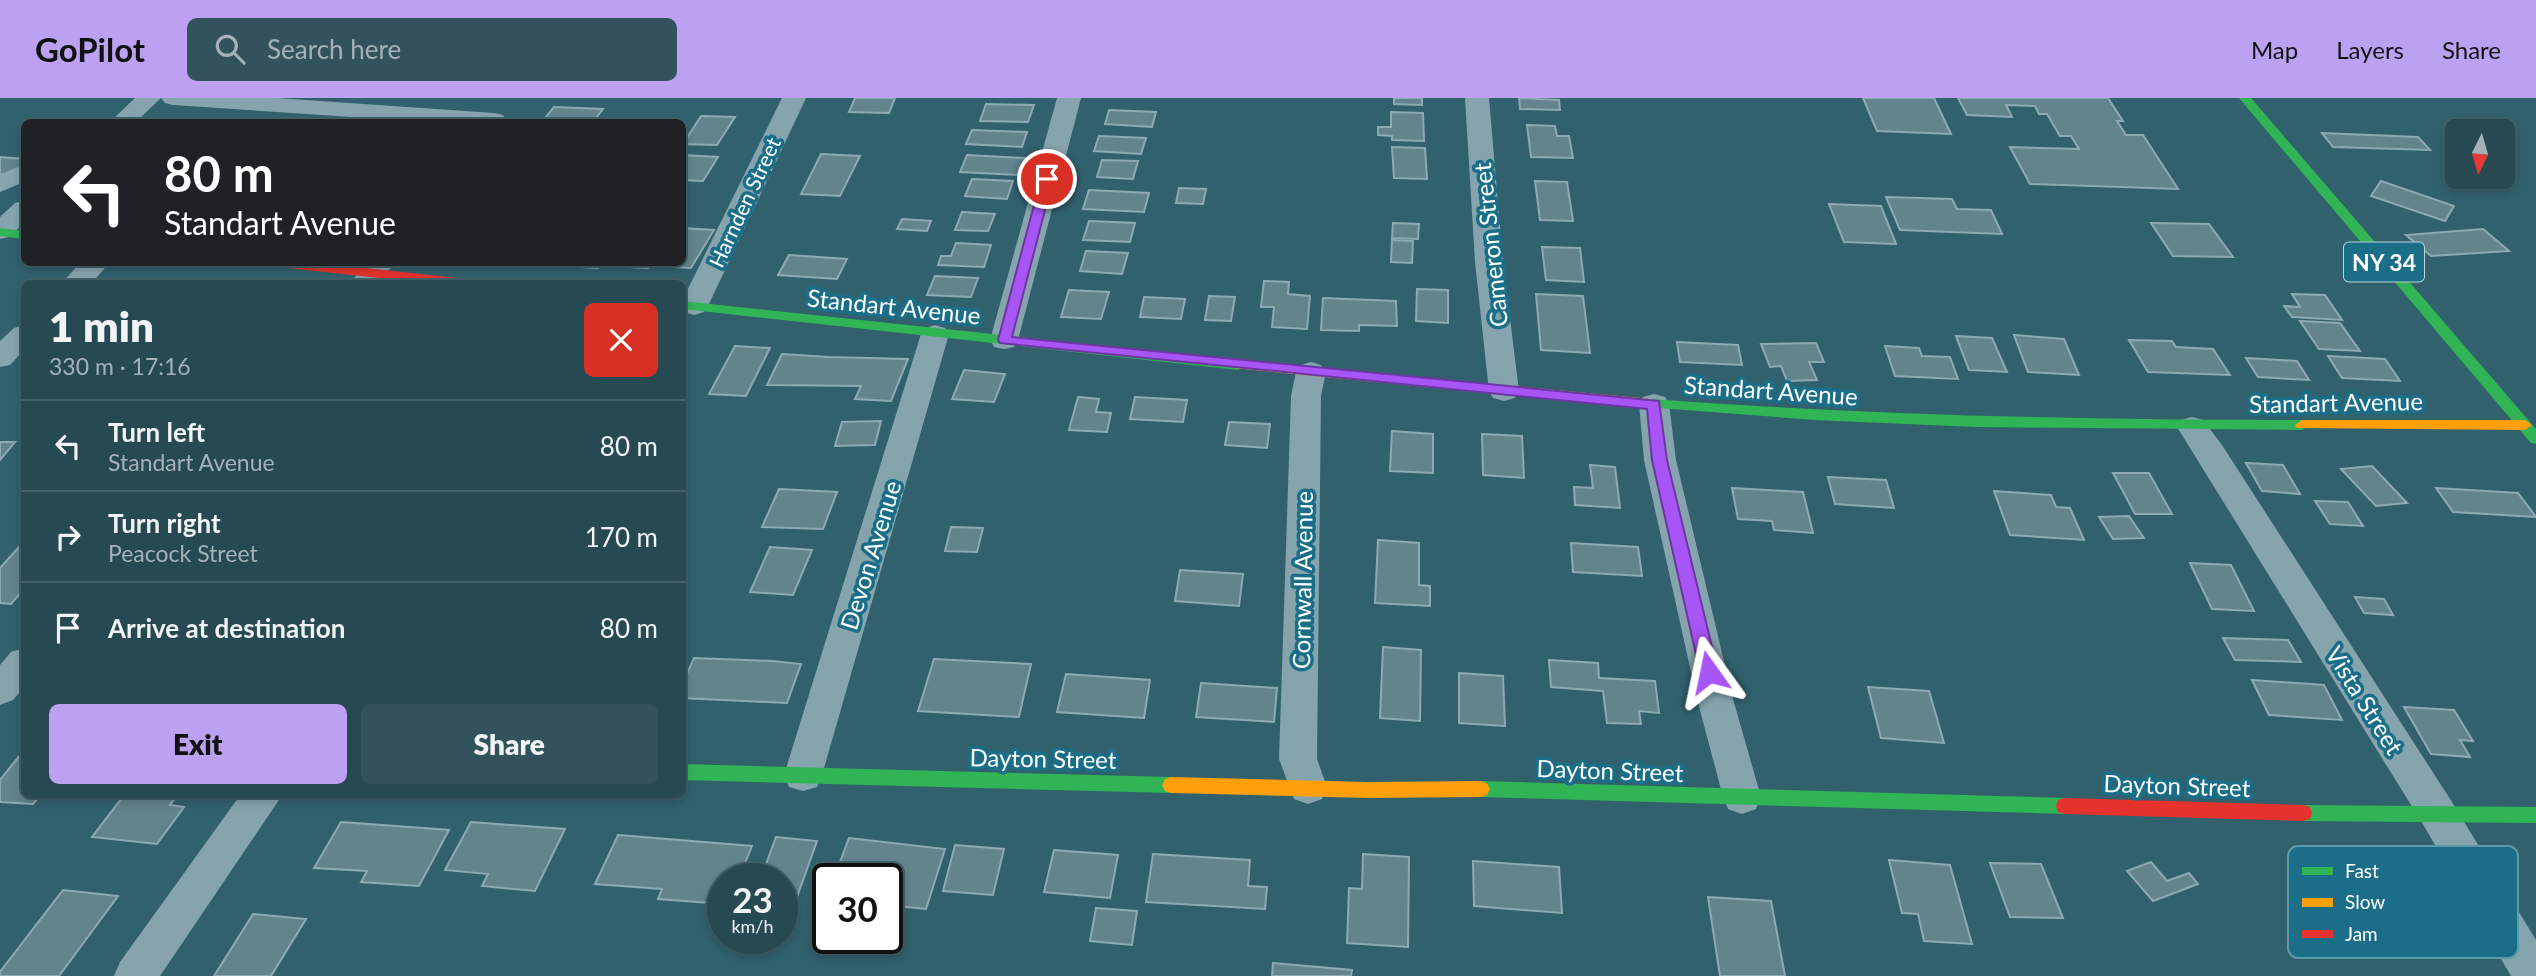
<!DOCTYPE html>
<meta charset="utf-8">
<style>
:root{--surface:#264952;--page:#32535c;--text:#f1f3f6;--muted:#a4b2b8;--line:#426169;--accent:#bca0f2}
body{margin:0;font-family:Lato,sans-serif;background:var(--page);color:var(--text);height:100vh;display:flex;flex-direction:column;font-size:26px;white-space:nowrap}
*{box-sizing:border-box;margin:0}
p{font-size:23px;color:var(--muted)}
.icon{flex:none;width:38px;height:38px;fill:none;stroke:currentColor;stroke-width:2;stroke-linecap:round;stroke-linejoin:round}
.map{position:relative;flex:1;overflow:hidden}
.sheet{position:absolute;left:21px;top:182px;width:665px;height:518px;display:flex;flex-direction:column;background:var(--surface);border-radius:10px;box-shadow:0 4px 10px #0003,0 0 0 2px var(--line)}
.sheet>*{flex:none}
.guide{position:absolute;left:21px;top:21px;width:665px;height:147px;border-radius:10px;box-shadow:0 4px 10px #0003,0 0 0 2px var(--line);background:#202124;color:#fff;overflow:hidden}
.needle{width:46px;rotate:185deg}
.tools{position:absolute;left:2445px;top:21px;display:grid;gap:14px}
.tools a{display:grid;place-items:center;width:70px;height:70px;border-radius:10px;background:var(--surface);box-shadow:0 4px 10px #0003,0 0 0 2px var(--line);font-size:35px}
.speed{position:absolute;left:707px;top:765px;display:flex;gap:14px;font-size:35px;font-weight:700;text-align:center}
.speed>*{display:grid;place-content:center;width:91px;height:91px;border-radius:50%;background:var(--surface);box-shadow:0 4px 10px #0003,0 0 0 2px var(--line);line-height:1}
.speed small{font-size:18px;font-weight:400}
.speed .limit{border:4px solid #111;border-radius:10px;background:#fff;color:#111}
.pin{position:absolute;display:grid;place-items:center;width:60px;height:60px;color:#fff;margin:-30px;border:4px solid #fff;border-radius:50%;box-shadow:0 2px 7px #0007}
.me{position:absolute;width:77px;margin:-38px;rotate:348deg;stroke-linejoin:round;filter:drop-shadow(0 0 5px #0008)}
.turn{display:flex;align-items:center;gap:24px;height:147px;padding:0 28px;font-size:32px}
.turn .icon{width:91px;height:91px;stroke-width:2.5}
.turn b{display:block;font-size:49px;line-height:60px}
.round{display:grid;place-items:center;flex:none;width:74px;height:74px;border-radius:10px;background:var(--page)}
.summary{display:flex;align-items:center;justify-content:space-between;height:119px;padding:0 28px}
h1{font-size:42px;font-weight:800;line-height:52px}
.button{display:flex;gap:14px;margin-top:auto;padding:14px 28px}
.button a{flex:1;height:80px;border-radius:10px;background:var(--accent);color:#111;font-size:28px;font-weight:800;line-height:80px;text-align:center}
.button a+a{background:var(--page);color:var(--text)}
ul{padding:0;list-style:none}
li{display:flex;align-items:center;gap:21px;height:91px;padding:0 28px;border-top:2px solid var(--line)}
li div{flex:1}
li b{display:block;font-size:26px}
li em{font-style:normal}
header{display:flex;align-items:center;gap:42px;box-sizing:border-box;height:98px;padding:0 35px;background:var(--accent);color:#111}
header strong{font-size:33px}
nav{display:flex;gap:38px;margin-inline-start:auto;font-size:24px}
.search{width:490px;height:63px;background:var(--page);display:flex;align-items:center;gap:18px;box-sizing:border-box;padding:0 24px;border-radius:10px;color:var(--muted);font-size:26px}
.map>svg:first-child{display:block}
</style>
<header>
<strong>GoPilot</strong>
<div class="search"><svg class="icon" aria-label="search" viewBox="0 0 24 24"><circle cx="10" cy="10" r="6"/><path d="M15 15l6 6"/></svg>Search here</div>
<nav><a>Map</a><a>Layers</a><a>Share</a></nav>
</header>
<div class="map">
<svg width="2536" height="878" viewBox="0 0 2536 878">
<rect width="100%" height="100%" fill="#32616e"/>
<g fill="#62848d" stroke="#8daab2" stroke-width="2">
<polygon points="855,0 895,0 889,15 849,14"/>
<polygon points="1394,0 1422,0 1422,7 1394,6"/>
<polygon points="1519,0 1559,2 1560,12 1520,11"/>
<polygon points="1863,0 1934,0 1951,36 1877,33"/>
<polygon points="1958,0 2108,0 2123,23 2117,23 2126,37 2143,37 2178,91 2030,86 2010,49 2079,51 2071,38 2060,38 2047,16 2039,16 2035,8 2006,7 2012,19 1967,17"/>
<polygon points="986,6 1034,7 1028,24 980,23"/>
<polygon points="554,9 603,11 593,24 542,24"/>
<polygon points="1109,12 1156,14 1152,29 1105,26"/>
<polygon points="1391,14 1423,15 1424,43 1392,42 1392,38 1378,37 1378,29 1391,29"/>
<polygon points="701,18 735,19 717,47 683,46"/>
<polygon points="1527,27 1555,28 1557,38 1569,38 1573,60 1531,59"/>
<polygon points="972,32 1027,34 1022,49 966,46"/>
<polygon points="2322,35 2418,39 2430,52 2333,49"/>
<polygon points="1099,38 1146,40 1141,56 1094,53"/>
<polygon points="1392,49 1425,50 1427,81 1394,80"/>
<polygon points="821,56 860,58 840,98 801,96"/>
<polygon points="682,57 718,59 703,83 682,82"/>
<polygon points="967,57 1025,60 1019,77 960,74"/>
<polygon points="0,59 24,61 24,68 14,77 0,76"/>
<polygon points="1102,62 1138,63 1133,81 1097,79"/>
<polygon points="972,81 1013,83 1007,101 965,98"/>
<polygon points="1535,83 1567,84 1573,123 1540,122"/>
<polygon points="2381,83 2454,108 2445,123 2371,98"/>
<polygon points="1179,90 1206,91 1203,106 1176,105"/>
<polygon points="1089,92 1149,95 1144,114 1083,111"/>
<polygon points="1886,99 1952,101 1957,111 1991,112 2002,136 1900,132"/>
<polygon points="1829,106 1881,108 1896,146 1844,144"/>
<polygon points="962,114 995,116 988,133 955,132"/>
<polygon points="902,121 931,123 927,133 897,131"/>
<polygon points="1089,123 1135,125 1130,144 1083,142"/>
<polygon points="1393,125 1419,126 1418,141 1392,140"/>
<polygon points="2151,125 2209,126 2233,159 2173,158"/>
<polygon points="682,130 714,132 691,170 657,168 659,164 682,164"/>
<polygon points="2483,131 2509,153 2431,158 2406,137"/>
<polygon points="1392,142 1413,143 1412,165 1391,164"/>
<polygon points="956,145 991,147 984,169 938,167 941,158 951,158"/>
<polygon points="1542,149 1580,150 1584,184 1546,182"/>
<polygon points="1086,153 1128,155 1122,176 1080,173"/>
<polygon points="789,157 847,161 837,181 778,177"/>
<polygon points="565,164 602,164 598,170 562,168"/>
<polygon points="611,164 652,164 648,170 609,168"/>
<polygon points="935,178 978,180 971,199 927,197"/>
<polygon points="1264,183 1289,184 1288,196 1310,198 1307,231 1272,229 1274,209 1261,209"/>
<polygon points="1417,191 1448,192 1448,225 1416,223"/>
<polygon points="1069,192 1109,194 1101,221 1061,219"/>
<polygon points="1536,196 1583,198 1590,255 1541,252"/>
<polygon points="2292,196 2325,197 2342,222 2292,219 2284,208 2300,209"/>
<polygon points="1209,198 1235,199 1231,223 1205,222"/>
<polygon points="1144,199 1185,201 1181,221 1140,219"/>
<polygon points="1323,200 1396,203 1397,228 1359,227 1359,233 1321,232"/>
<polygon points="2300,223 2340,225 2360,253 2319,251"/>
<polygon points="2014,237 2064,241 2079,277 2028,274"/>
<polygon points="1956,238 1992,240 2007,274 1969,272"/>
<polygon points="2129,242 2172,243 2176,249 2213,251 2230,277 2148,274"/>
<polygon points="1677,244 1738,247 1742,267 1680,264"/>
<polygon points="1816,245 1824,264 1809,264 1817,282 1787,283 1781,268 1770,269 1761,246"/>
<polygon points="735,248 770,250 746,298 709,296"/>
<polygon points="1885,248 1919,250 1922,258 1950,259 1958,281 1895,278"/>
<polygon points="782,256 828,259 908,261 891,303 855,301 861,288 767,287"/>
<polygon points="2328,258 2385,261 2400,283 2342,280"/>
<polygon points="2246,260 2297,263 2309,282 2258,279"/>
<polygon points="964,272 1005,276 994,304 952,301"/>
<polygon points="1078,299 1099,301 1096,314 1111,315 1107,334 1069,332"/>
<polygon points="1135,299 1187,302 1183,324 1130,321"/>
<polygon points="881,323 875,347 835,348 842,324"/>
<polygon points="1229,324 1270,326 1267,350 1225,347"/>
<polygon points="1392,333 1433,336 1433,375 1390,373"/>
<polygon points="1482,336 1522,338 1524,380 1483,377"/>
<polygon points="0,344 15,344 0,362"/>
<polygon points="2246,365 2283,367 2300,396 2262,393"/>
<polygon points="1590,367 1615,369 1620,410 1575,407 1574,389 1593,390"/>
<polygon points="2372,368 2407,405 2376,408 2341,371"/>
<polygon points="2113,375 2149,375 2172,416 2135,416"/>
<polygon points="1828,379 1886,382 1894,410 1835,406"/>
<polygon points="1732,390 1803,394 1813,435 1774,432 1772,423 1738,421"/>
<polygon points="2436,390 2518,395 2536,419 2453,414"/>
<polygon points="779,391 837,394 823,431 762,429"/>
<polygon points="1994,393 2051,397 2056,409 2070,410 2084,442 2010,437"/>
<polygon points="2315,403 2348,404 2363,428 2330,426"/>
<polygon points="2129,418 2144,440 2113,441 2099,419"/>
<polygon points="951,429 983,430 977,454 945,453"/>
<polygon points="1378,442 1419,445 1419,487 1430,488 1430,508 1375,505"/>
<polygon points="1571,445 1638,449 1642,478 1573,474"/>
<polygon points="19,449 24,449 24,491 11,506 0,505 0,470"/>
<polygon points="770,449 812,452 793,497 750,494"/>
<polygon points="2190,465 2231,467 2254,513 2212,511"/>
<polygon points="1180,472 1243,476 1239,508 1175,503"/>
<polygon points="2355,499 2384,501 2393,517 2364,515"/>
<polygon points="2223,540 2288,542 2301,564 2235,562"/>
<polygon points="1383,549 1421,552 1420,623 1380,620"/>
<polygon points="694,560 772,563 801,566 787,605 682,600 682,587"/>
<polygon points="934,561 1031,566 1019,619 918,613"/>
<polygon points="1549,562 1598,565 1599,580 1655,583 1659,615 1639,613 1641,626 1607,625 1603,593 1551,589"/>
<polygon points="1459,575 1503,578 1505,628 1459,625"/>
<polygon points="1066,576 1150,582 1144,620 1057,614"/>
<polygon points="2252,582 2324,587 2342,622 2269,617"/>
<polygon points="1201,585 1277,590 1274,624 1196,619"/>
<polygon points="1868,589 1929,593 1944,645 1881,640"/>
<polygon points="2404,609 2454,612 2473,643 2460,642 2470,659 2431,656"/>
<polygon points="24,652 24,696 41,696 33,706 0,704 0,682"/>
<polygon points="125,696 178,696 170,707 184,709 157,746 92,739"/>
<polygon points="341,724 449,732 419,788 361,784 367,773 314,770"/>
<polygon points="471,724 565,731 535,793 482,788 488,776 445,772"/>
<polygon points="618,737 752,748 739,780 723,780 723,806 658,801 662,791 595,786"/>
<polygon points="776,739 817,743 797,799 782,798 782,780 761,780"/>
<polygon points="849,740 945,751 926,811 887,807 887,780 834,780"/>
<polygon points="955,747 1004,751 993,797 943,793"/>
<polygon points="1054,752 1118,757 1110,800 1044,794"/>
<polygon points="1153,756 1250,762 1248,788 1267,789 1265,811 1146,804"/>
<polygon points="1363,756 1409,759 1408,849 1347,845 1349,790 1362,791"/>
<polygon points="1889,762 1950,767 1972,846 1924,843 1918,816 1902,815"/>
<polygon points="1473,763 1559,769 1562,815 1474,808"/>
<polygon points="2151,764 2167,783 2189,775 2198,786 2153,803 2127,773"/>
<polygon points="1990,765 2041,766 2063,820 2010,819"/>
<polygon points="63,792 118,798 59,878 0,878 0,874"/>
<polygon points="1708,799 1771,803 1785,878 1720,878"/>
<polygon points="1096,810 1137,813 1132,847 1090,843"/>
<polygon points="253,816 306,821 271,878 214,878"/>
<polygon points="1273,865 1352,872 1351,878 1272,878"/>
</g>
<g fill="none" stroke-linecap="round" stroke-linejoin="round">
<g fill="#86a4ad" fill-rule="evenodd">
<polygon points="135,0 161,0 136,24 110,24"/>
<polygon points="161,0 277,0 494,15 503,17 506,22 504,24 426,24 173,7 165,5"/>
<polygon points="782,0 806,0 708,208 704,214 694,217 684,214 682,203"/>
<polygon points="1057,0 1081,0 1018,242 1014,249 1004,251 994,249 990,242"/>
<polygon points="1465,0 1489,0 1503,164 1519,293 1515,300 1504,303 1493,300 1489,293 1475,164"/>
<polygon points="24,67 24,84 0,94 0,76"/>
<polygon points="24,103 24,125 9,139 0,141 0,119 15,105"/>
<polygon points="81,164 110,164 91,186 61,186"/>
<polygon points="367,164 395,164 378,186 349,186"/>
<polygon points="24,227 24,252 10,267 0,269 0,243 14,230"/>
<polygon points="935,227 945,230 949,236 822,677 817,689 803,693 789,689 784,677 921,236 925,230"/>
<polygon points="1311,264 1321,267 1326,274 1321,298 1317,661 1327,689 1322,701 1308,706 1294,701 1279,661 1291,298 1296,274 1301,267"/>
<polygon points="1654,296 1665,299 1669,306 1676,362 1733,601 1761,699 1756,711 1742,716 1728,711 1723,699 1697,601 1644,362 1639,306 1643,299"/>
<polygon points="2192,319 2203,322 2222,347 2452,704 2536,842 2536,878 2511,878 2424,728 2177,329 2181,322"/>
<polygon points="24,550 24,589 13,602 0,607 0,567 11,554"/>
<polygon points="241,696 283,696 160,878 114,878 120,864"/>
</g>
<g fill="#30b455" fill-rule="evenodd">
<polygon points="2239,0 2251,0 2536,331 2536,346 2531,345"/>
<polygon points="0,130 24,133 24,141 0,138"/>
<polygon points="682,203 1238,262 1245,267 1238,272 682,211"/>
<path d="M1651,301C1868,317 2085,322 2302,322L2309,327L2302,332L1976,329L1814,322L1646,309L1644,306Z"/>
<polygon points="682,666 1171,679 1177,681 1180,687 1177,693 1171,695 682,682"/>
<polygon points="1481,683 2065,700 2072,702 2074,708 2072,714 2065,716 1481,699 1475,697 1472,691 1475,685"/>
<polygon points="2303,707 2536,709 2536,725 2303,723 2296,721 2294,715 2296,709"/>
</g>
<g fill="#ff9f0a" fill-rule="evenodd">
<polygon points="1238,262 1651,301 1658,306 1651,311 1233,270 1231,267"/>
<polygon points="2302,322 2525,322 2532,327 2525,332 2297,330 2295,327"/>
<polygon points="1171,679 1368,684 1481,683 1487,685 1490,691 1487,697 1481,699 1368,700 1171,695 1165,693 1162,687 1165,681"/>
</g>
<g fill="#e5322d" fill-rule="evenodd">
<polygon points="264,164 311,164 476,182 482,186 434,186 270,168"/>
<polygon points="2065,700 2303,707 2310,709 2312,715 2310,721 2303,723 2065,716 2058,714 2056,708 2058,702"/>
</g>
</g>
<polygon fill="#a855f7" stroke="#6d37a1" stroke-width="2" points="1047,77 1053,81 1012,239 1659,303 1667,362 1718,574 1715,579 1703,579 1700,574 1652,362 1647,311 1000,245 998,242 1041,81"/>
<g text-anchor="middle" dominant-baseline="central" stroke-width="7" stroke-linejoin="round" paint-order="stroke">
<g font-size="21" fill="#fff" stroke="#1a6e87">
<text transform="translate(744 104) rotate(-65)">Harnden Street</text>
</g>
<rect fill="#1a6e87" stroke="#bad4db" stroke-width="2" x="2344" y="144.5" width="80" height="39" rx="5"/>
<g font-size="23" font-weight="bold" fill="#fff">
<text x="2384" y="164">NY 34</text>
</g>
<g font-size="24" fill="#fff" stroke="#1a6e87">
<text transform="translate(1490 147) rotate(-96)">Cameron Street</text>
<text transform="translate(894 208) rotate(6)">Standart Avenue</text>
<text transform="translate(1771 292) rotate(4)">Standart Avenue</text>
<text transform="translate(2336 304) rotate(-1)">Standart Avenue</text>
<text transform="translate(870 457) rotate(-73)">Devon Avenue</text>
<text transform="translate(1302 482) rotate(-89)">Cornwall Avenue</text>
<text transform="translate(2365 602) rotate(58)">Vista Street</text>
<text transform="translate(1043 660) rotate(1)">Dayton Street</text>
<text transform="translate(1610 672) rotate(2)">Dayton Street</text>
<text transform="translate(2177 687) rotate(2)">Dayton Street</text>
</g>
</g>
<rect x="2288" y="748" width="230" height="112" rx="10" fill="#1a6e87" stroke="#5f9aab" stroke-width="2"/>
<rect x="2302" y="769" width="31" height="8" fill="#30b455"/>
<rect x="2302" y="800" width="31" height="9" fill="#ff9f0a"/>
<rect x="2302" y="832" width="31" height="8" fill="#e5322d"/>
<g font-size="19" fill="#fff">
<text x="2345" y="780">Fast</text>
<text x="2345" y="811">Slow</text>
<text x="2345" y="843">Jam</text>
</g>
</svg>
<div class="tools">
<a><svg class="needle" viewBox="-14 -14 28 28"><path d="M0-13l5 13h-10z" fill="#e53935"/><path d="M0 13l5-13h-10z" fill="#a4b2b8"/></svg></a>
</div>
<div class="speed"><div>23<small>km/h</small></div><div class="limit">30</div></div>
<div class="pin" style="left:1047px;top:81px;background:#d93025"><svg class="icon" aria-label="arrive" viewBox="0 0 24 24"><path d="M6 21V4h12l-3 4 3 4H6"/></svg></div>
<svg class="me" style="left:1709px;top:574px" viewBox="-20 -20 40 40"><path d="M0-17L14 15 0 8-14 15z" fill="#a855f7" stroke="#fff" stroke-width="4"/></svg>
<div class="guide">
<div class="turn"><svg class="icon" aria-label="left" viewBox="0 0 24 24"><path d="M17 20v-9H6M10 6l-5 5 5 5"/></svg><div><b>80 m</b>Standart Avenue</div></div>
</div>
<section class="sheet">
<div class="summary"><div><h1>1 min</h1><p>330 m · 17:16</p></div><a class="round" style="background:#d93025;color:#fff"><svg class="icon" aria-label="close" viewBox="0 0 24 24"><path d="M6 6l12 12M18 6L6 18"/></svg></a></div>
<ul>
<li><svg class="icon" aria-label="left" viewBox="0 0 24 24"><path d="M17 20v-9H6M10 6l-5 5 5 5"/></svg><div><b>Turn left</b><p>Standart Avenue</p></div><em>80 m</em></li>
<li><svg class="icon" aria-label="right" viewBox="0 0 24 24"><path d="M7 20v-9h11M14 6l5 5-5 5"/></svg><div><b>Turn right</b><p>Peacock Street</p></div><em>170 m</em></li>
<li><svg class="icon" aria-label="arrive" viewBox="0 0 24 24"><path d="M6 21V4h12l-3 4 3 4H6"/></svg><div><b>Arrive at destination</b></div><em>80 m</em></li>
</ul>
<div class="button"><a>Exit</a><a>Share</a></div>
</section>
</div>
